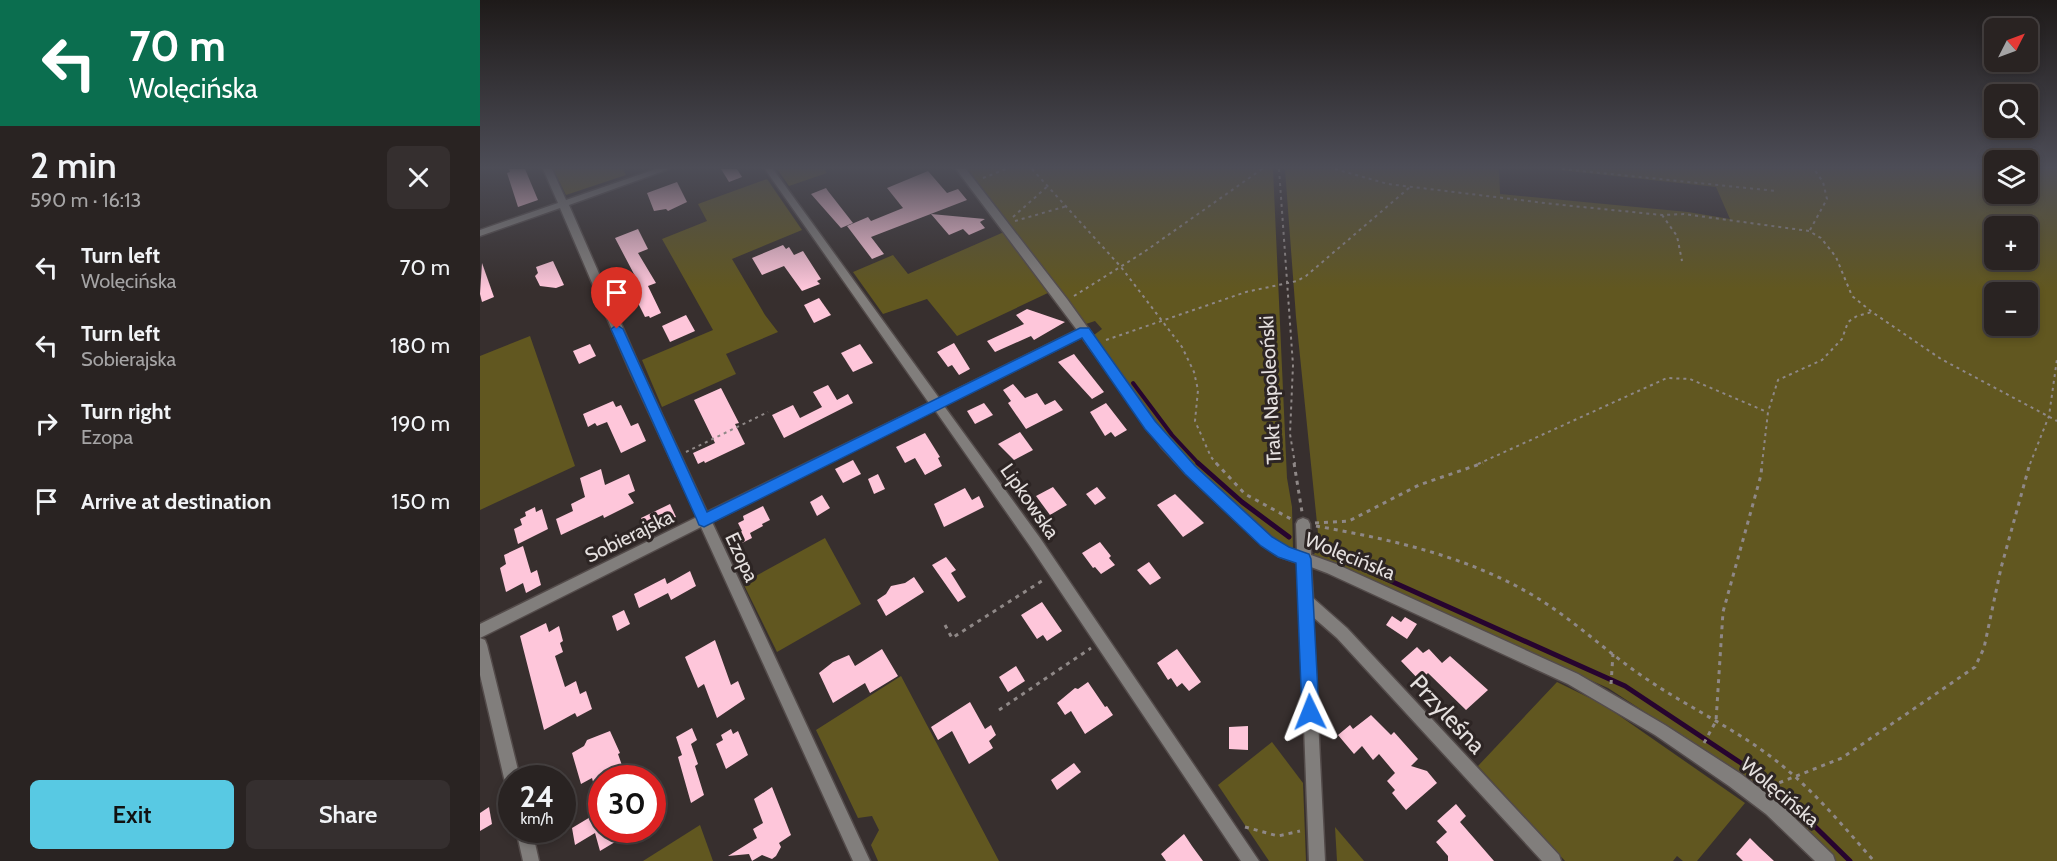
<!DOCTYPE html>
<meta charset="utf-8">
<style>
:root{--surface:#292322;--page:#352f2f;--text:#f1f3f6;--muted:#a5a4a5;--line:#454040;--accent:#58c9e3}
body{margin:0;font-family:Cabin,sans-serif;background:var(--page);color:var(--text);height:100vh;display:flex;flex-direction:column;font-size:22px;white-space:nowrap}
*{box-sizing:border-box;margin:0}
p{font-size:20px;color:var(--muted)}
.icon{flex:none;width:33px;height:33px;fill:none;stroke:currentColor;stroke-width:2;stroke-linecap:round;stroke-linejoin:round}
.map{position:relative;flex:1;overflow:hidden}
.sheet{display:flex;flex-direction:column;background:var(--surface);width:480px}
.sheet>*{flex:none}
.banner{background:#0b6e4f;color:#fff;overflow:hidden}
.needle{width:39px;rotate:48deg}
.fabs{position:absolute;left:1504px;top:18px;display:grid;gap:12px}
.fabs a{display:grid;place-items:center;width:54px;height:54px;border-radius:9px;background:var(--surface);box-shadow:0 3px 9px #0003,0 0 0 2px var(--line);font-size:30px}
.speed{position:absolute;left:18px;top:765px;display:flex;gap:12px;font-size:30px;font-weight:700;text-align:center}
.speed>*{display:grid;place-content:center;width:78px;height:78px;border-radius:50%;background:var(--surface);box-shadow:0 3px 9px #0003,0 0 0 2px var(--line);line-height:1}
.speed small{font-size:15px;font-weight:400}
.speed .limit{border:9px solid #d22;background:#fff;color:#111}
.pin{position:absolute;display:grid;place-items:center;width:51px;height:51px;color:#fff;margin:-62px -26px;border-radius:50% 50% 50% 0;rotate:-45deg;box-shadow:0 0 6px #0007}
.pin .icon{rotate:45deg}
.me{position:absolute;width:66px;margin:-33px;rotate:358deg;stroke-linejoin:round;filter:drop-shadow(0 0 4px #0008)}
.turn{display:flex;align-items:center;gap:21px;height:126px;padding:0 30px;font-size:27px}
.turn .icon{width:78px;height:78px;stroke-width:2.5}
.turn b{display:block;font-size:42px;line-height:51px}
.round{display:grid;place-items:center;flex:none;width:63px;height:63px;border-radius:9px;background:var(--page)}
.head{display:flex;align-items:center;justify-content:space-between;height:102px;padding:0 30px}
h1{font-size:36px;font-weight:600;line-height:45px}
.cta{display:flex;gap:12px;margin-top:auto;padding:12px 30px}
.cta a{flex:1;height:69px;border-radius:9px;background:var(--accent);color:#111;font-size:24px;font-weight:600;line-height:69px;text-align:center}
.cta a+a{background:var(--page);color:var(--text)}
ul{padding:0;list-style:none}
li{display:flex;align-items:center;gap:18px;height:78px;padding:0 30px}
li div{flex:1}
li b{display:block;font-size:22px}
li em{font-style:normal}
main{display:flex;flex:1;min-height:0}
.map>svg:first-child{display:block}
</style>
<main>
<section class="sheet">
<div class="banner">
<div class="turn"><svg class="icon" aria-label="left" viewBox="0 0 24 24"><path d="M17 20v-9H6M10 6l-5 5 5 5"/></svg><div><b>70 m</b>Wolęcińska</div></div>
</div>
<div class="head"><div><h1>2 min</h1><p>590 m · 16:13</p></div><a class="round"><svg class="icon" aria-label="close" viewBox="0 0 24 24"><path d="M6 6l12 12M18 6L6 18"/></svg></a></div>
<ul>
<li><svg class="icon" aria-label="left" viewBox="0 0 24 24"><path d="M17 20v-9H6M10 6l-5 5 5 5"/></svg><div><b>Turn left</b><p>Wolęcińska</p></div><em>70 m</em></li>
<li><svg class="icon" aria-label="left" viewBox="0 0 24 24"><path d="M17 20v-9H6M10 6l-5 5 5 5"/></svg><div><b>Turn left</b><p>Sobierajska</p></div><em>180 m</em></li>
<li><svg class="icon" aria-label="right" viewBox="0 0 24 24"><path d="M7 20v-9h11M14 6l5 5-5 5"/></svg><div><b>Turn right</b><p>Ezopa</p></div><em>190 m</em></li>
<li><svg class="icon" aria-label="arrive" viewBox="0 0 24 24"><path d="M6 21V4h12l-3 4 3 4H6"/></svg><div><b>Arrive at destination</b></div><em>150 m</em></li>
</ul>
<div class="cta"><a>Exit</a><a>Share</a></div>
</section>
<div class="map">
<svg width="1577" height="861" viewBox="0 0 1577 861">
<rect width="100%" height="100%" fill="#372f2e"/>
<g fill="#615720" fill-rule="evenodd">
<polygon points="73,169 143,169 146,175 86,195"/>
<polygon points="297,169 344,169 347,173 309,186"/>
<path d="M487,169H793L807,478L812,507L813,549L791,539L690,443L614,335L622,329L615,321L606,324C577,285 546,249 517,211C506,197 499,182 487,169Z"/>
<path d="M805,169H1019L1020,194L1208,212L1250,219L1236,187L1070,169H1515V194H1548V169H1577V861H1356L1294,803L1214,744L1128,688L833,557L839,543L816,317ZM1515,226H1548V260H1515ZM1515,292H1548V326H1515Z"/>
<polygon points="287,179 322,230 252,259 285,315 298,332 246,354 256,374 182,407 162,360 233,330 182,239 227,221 218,204"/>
<polygon points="524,232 570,292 477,336 447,299 403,314 373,272 413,255 428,274"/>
<polygon points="50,336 95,466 0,510 0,356"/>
<polygon points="345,538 381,604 297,652 263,583"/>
<polygon points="421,676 519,861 398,861 391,845 399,830 392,816 378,818 336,730"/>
<polygon points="1077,682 1124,705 1265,803 1217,861 1203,861 1197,856 1193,861 1085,861 998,766"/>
<polygon points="792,742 823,783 826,861 789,861 738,785"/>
<polygon points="220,825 233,861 163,861"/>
<polygon points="855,827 884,861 857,861"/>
</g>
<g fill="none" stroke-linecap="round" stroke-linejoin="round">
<polyline stroke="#27042f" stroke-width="4" points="653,383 692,435 719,464"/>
<g stroke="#27042f" stroke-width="5">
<polyline points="718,463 762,502 809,537"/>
<polyline points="837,548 1145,686 1261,763 1314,806 1370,861"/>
</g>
</g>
<g fill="#fec6da">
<polygon points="29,169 45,169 58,200 38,207 27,173 30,172"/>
<polygon points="241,169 257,169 262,177 249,182"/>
<polygon points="448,171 467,193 478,189 487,200 391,237 404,254 392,259 367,226 388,217 391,221 423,208 407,188"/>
<polygon points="197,182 207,202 188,211 186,209 174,211 167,193"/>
<polygon points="346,188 348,191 373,223 361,228 331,194"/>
<polygon points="451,214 505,219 500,222 505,228 489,235 483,229 469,235"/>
<polygon points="158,229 168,249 158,253 176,283 168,286 181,313 170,318 169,316 165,317 146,279 155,276 135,238"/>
<polygon points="303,245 306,249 309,247 314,255 323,251 341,279 337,281 340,284 322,291 304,266 282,275 272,258"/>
<polygon points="73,261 84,285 76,288 60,286 55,276 58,273 56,267"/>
<polygon points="2,263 14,297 2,302 0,294"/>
<polygon points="339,298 351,315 334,323 324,305"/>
<polygon points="547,309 585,322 554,340 551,336 515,352 507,341 544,324 536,315"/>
<polygon points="206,315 215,331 190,342 182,326"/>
<polygon points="474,343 490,369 479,375 472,365 468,367 457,352"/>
<polygon points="110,344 116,356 99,364 93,351"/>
<polygon points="380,344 393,363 373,372 361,353"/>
<polygon points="594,354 597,358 624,392 612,399 578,362"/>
<polygon points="533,384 545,398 557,393 565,405 575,400 583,410 546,429 528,403 531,401 523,390"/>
<polygon points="348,385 357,400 368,394 373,403 304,438 292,415 313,405 320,418 342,407 333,392"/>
<polygon points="241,388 259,423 255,424 265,444 225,463 224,461 218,464 213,453 235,443 214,400"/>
<polygon points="133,401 136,407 141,405 151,426 158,423 166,441 141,453 127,422 117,426 115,423 108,427 103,414"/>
<polygon points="504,403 513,415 495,424 487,411"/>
<polygon points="626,403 647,430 635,437 631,432 625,436 610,412"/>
<polygon points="540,432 553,450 534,460 518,444"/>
<polygon points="445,433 460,457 458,458 462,466 445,475 435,458 425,463 416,447"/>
<polygon points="373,460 381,474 363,483 355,469"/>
<polygon points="121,469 125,485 149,474 155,491 148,494 154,503 124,518 123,515 81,535 76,519 93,511 91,504 105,497 100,478"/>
<polygon points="398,474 405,489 394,494 388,479"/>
<polygon points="573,487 587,505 570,515 556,496"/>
<polygon points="617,487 626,498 615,505 606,494"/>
<polygon points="485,488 492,500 499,496 504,507 464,527 454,504"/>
<polygon points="695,494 724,523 703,537 677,505"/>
<polygon points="342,495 350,508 337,516 330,502"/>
<polygon points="190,504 196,517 166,532 161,518"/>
<polygon points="283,506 290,520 282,524 283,526 270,533 272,538 256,546 252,537 262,531 258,523 264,520 263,516"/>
<polygon points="55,507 56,512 62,509 68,529 38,544 34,529 42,525 40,519 46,516 45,512"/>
<polygon points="620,542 631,556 629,558 635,565 621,574 615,567 613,568 602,553"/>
<polygon points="43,546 51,573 57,570 61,585 46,593 43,583 26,592 20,568 26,564 24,555"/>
<polygon points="466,557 476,570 471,573 486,597 478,602 452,565"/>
<polygon points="669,562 681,578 670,585 657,570"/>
<polygon points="210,571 216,586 191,600 188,593 159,608 154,594 185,578 187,584"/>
<polygon points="434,577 444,592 406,616 397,600 406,594 411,586 425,583"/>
<polygon points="562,602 582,631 567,641 563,635 557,639 541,615"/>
<polygon points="144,610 150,624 137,631 132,616"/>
<polygon points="912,616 921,622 925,617 937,624 927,639 906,625"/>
<polygon points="66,623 69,632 79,626 83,641 80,643 83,652 75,656 85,687 96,681 100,694 106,691 112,709 97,717 95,713 64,730 40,636"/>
<polygon points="235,640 251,685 258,681 265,699 237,718 224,684 218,688 205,657"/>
<polygon points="937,647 943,653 949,649 962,663 970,656 1008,690 986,710 948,673 940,681 921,661"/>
<polygon points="402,649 418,676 390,693 385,683 353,703 339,673 353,662 369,655 375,666"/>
<polygon points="697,649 721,682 709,691 702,683 697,687 691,678 688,680 677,663"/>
<polygon points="536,666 545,681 528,692 519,677"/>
<polygon points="608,682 625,707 627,706 633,715 605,734 591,711 585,715 577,703 595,688 598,689"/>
<polygon points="490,702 505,729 511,725 516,735 509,741 513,748 489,764 472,731 458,740 451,727"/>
<polygon points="891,715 911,735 914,732 938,759 931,766 947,771 957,783 926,810 912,793 915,790 907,781 915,773 899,754 893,760 882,746 874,754 858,735 870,725 873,729"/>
<polygon points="768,726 768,750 749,749 749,727"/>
<polygon points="212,728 217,740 211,744 218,764 215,766 224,795 211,803 198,757 202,755 196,737"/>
<polygon points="251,729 253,734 258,731 268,755 246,769 236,744 243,740 241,735"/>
<polygon points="130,731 140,753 138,754 145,774 138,778 122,778 122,800 118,801 112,778 101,784 92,753 104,746 107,740"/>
<polygon points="594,763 601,772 577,790 571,780"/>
<polygon points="292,787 311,835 299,843 301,847 296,856 292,859 282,855 272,861 269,854 248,856 277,838 273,829 283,823 274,799"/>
<polygon points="976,804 986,816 980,822 1014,861 968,861 968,856 956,842 967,832 957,821"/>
<polygon points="9,807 12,824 0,831 0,813"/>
<polygon points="122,810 120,830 157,830 152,839 145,844 135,842 120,851 115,833 95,845 92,828"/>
<polygon points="704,834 712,846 723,861 686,861 681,854"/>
<polygon points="1270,838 1280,848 1294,861 1263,861 1256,854"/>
</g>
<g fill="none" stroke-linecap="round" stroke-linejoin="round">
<g stroke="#534b4a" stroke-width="3">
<g id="street">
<polygon points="63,169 72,169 86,200 176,169 189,169 89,205 160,367 227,512 449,403 285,169 293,169 459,398 597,330 476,169 486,169 587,299 690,442 714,466 792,537 807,548 817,551 816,524 818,520 823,518 828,520 830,524 831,555 856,564 1098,674 1185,725 1261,774 1298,802 1353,855 1355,861 1335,861 1286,814 1249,786 1175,735 1088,684 847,573 831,567 833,598 867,628 1079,855 1081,861 1062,861 857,638 833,617 845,861 829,861 818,563 798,556 782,545 706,474 682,448 602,337 464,406 560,538 779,861 761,861 550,546 455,410 232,522 390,861 373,861 221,527 0,638 0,624 217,517 148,367 80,208 0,236 0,230 78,203"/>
<polygon points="0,638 5,640 7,645 40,778 32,778 32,786 26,784 24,778 0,675"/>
<polygon points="36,830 52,830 59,861 43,861"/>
</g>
</g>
<g stroke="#8f8887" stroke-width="2" stroke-dasharray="3 4" stroke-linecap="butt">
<polyline points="552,169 641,267 702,347 714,372 718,390 715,421 731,457 737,464"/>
<polyline points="799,169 813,365 810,434 815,464"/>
<polyline points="855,169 908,184 1073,204 1182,215 1204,214 1329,231 1341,238 1356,257 1372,296 1392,312 1461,359 1577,421"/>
<polyline points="1082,169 1296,191"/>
<polyline points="503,178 526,169"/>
<polyline points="1182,215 1197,236 1202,261"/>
<polyline points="533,217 569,185"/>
<polyline points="535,221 587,206"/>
<polyline points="1330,230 1347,199 1343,182 1334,169"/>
<polyline points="594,296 664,252 782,169"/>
<polyline points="626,340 766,292 817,281 826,276 930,187"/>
<polyline points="206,452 288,412"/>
<polyline points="998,464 1187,378 1210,379 1287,412"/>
<polyline points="1282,464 1288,412 1298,380 1342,360 1362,339 1368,322 1377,316 1392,312"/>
<polyline points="1550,464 1569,416 1577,359"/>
</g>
<g stroke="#8f8887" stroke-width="3" stroke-dasharray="4 5" stroke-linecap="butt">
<polyline points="736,463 765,494 811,519"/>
<polyline points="814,463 822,512"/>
<polyline points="835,523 869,521 939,485 1003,463"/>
<path d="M836,526C914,540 991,557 1059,599C1096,622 1128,653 1165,678C1209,708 1258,730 1299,763C1335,792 1364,827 1394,861"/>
<polyline points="465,625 472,638 565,579"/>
<polyline points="1131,684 1133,654"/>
<polyline points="519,710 611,648"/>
<polyline points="1224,743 1236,721 1243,612 1281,475 1282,463"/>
<polyline points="1291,786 1362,758 1495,667 1504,648 1521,568 1550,463"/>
<polyline points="765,827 798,836 820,831"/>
</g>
<use href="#street" fill="#817e7c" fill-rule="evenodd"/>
</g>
<linearGradient id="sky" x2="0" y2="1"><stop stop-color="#1e1a19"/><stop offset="0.58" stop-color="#4d4d57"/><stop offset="1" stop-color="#4d4d57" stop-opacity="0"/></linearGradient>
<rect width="1577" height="289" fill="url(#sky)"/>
<polygon fill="#1a73e8" stroke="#114b97" stroke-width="1.5" points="137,325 143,329 227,512 600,328 609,328 675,421 715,466 792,537 809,547 829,554 831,559 839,712 836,718 830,720 824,718 822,712 816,563 798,557 781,546 705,474 665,429 602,338 224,527 219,525 217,520 131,329"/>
<g text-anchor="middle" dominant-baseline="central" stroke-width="6" stroke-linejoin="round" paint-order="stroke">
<g font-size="20" fill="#e5e0df" stroke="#2d2524">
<text transform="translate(790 390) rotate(-93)">Trakt Napoleoński</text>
<text transform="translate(550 501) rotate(55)">Lipkowska</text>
<text transform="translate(149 536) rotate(-26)">Sobierajska</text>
<text transform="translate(870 556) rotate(22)">Wolęcińska</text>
<text transform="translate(262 557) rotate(65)">Ezopa</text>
<text transform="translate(1300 792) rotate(40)">Wolęcińska</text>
</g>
<g font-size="24" fill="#e5e0df" stroke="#2d2524">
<text transform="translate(968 714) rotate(47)">Przyleśna</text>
</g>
</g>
</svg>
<div class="fabs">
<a><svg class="needle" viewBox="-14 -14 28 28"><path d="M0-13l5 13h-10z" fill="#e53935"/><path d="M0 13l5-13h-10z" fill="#a5a4a5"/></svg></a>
<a><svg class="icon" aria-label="search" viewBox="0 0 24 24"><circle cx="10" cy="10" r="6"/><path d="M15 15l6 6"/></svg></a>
<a><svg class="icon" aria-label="layers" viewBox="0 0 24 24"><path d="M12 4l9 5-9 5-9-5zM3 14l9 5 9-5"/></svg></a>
<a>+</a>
<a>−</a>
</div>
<div class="speed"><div>24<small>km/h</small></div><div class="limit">30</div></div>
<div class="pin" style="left:137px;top:329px;background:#d93025"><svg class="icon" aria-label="arrive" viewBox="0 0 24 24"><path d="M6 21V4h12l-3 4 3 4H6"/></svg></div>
<svg class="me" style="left:830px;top:712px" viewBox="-20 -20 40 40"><path d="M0-17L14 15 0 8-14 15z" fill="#1a73e8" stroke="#fff" stroke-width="4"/></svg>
</div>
</main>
